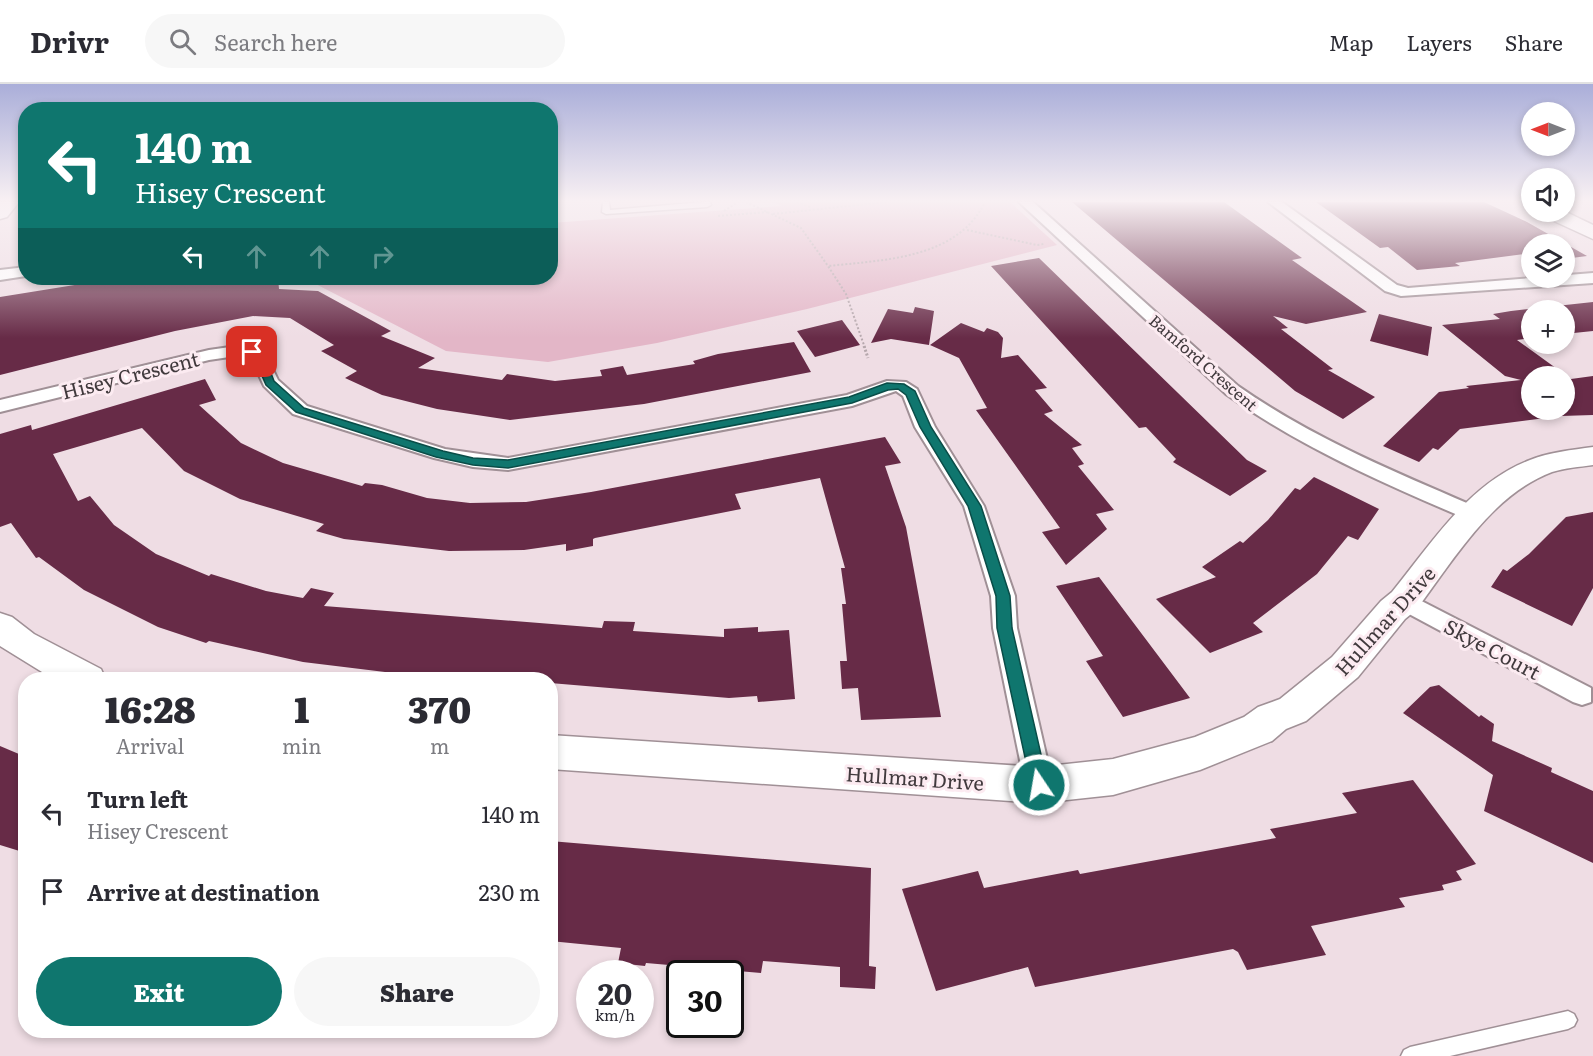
<!DOCTYPE html>
<meta charset="utf-8">
<style>
:root{--surface:#fff;--page:#f7f7f7;--text:#2b2b33;--muted:#7c7c81;--line:#e1e1e2;--accent:#0f766e}
body{margin:0;font-family:Literata,serif;background:var(--page);color:var(--text);height:100vh;display:flex;flex-direction:column;font-size:22px;white-space:nowrap}
*{box-sizing:border-box;margin:0}
p{font-size:20px;color:var(--muted)}
.icon{flex:none;width:33px;height:33px;fill:none;stroke:currentColor;stroke-width:2;stroke-linecap:round;stroke-linejoin:round}
.map{position:relative;flex:1;overflow:hidden}
.sheet{position:absolute;left:18px;top:588px;width:540px;height:366px;display:flex;flex-direction:column;background:var(--surface);border-radius:24px;box-shadow:0 3px 9px #0003}
.sheet>*{flex:none}
.top-card{position:absolute;left:18px;top:18px;width:540px;height:183px;border-radius:24px;box-shadow:0 3px 9px #0003;background:#0f766e;color:#fff;overflow:hidden}
.needle{width:39px;rotate:270deg}
.tools{position:absolute;left:1521px;top:18px;display:grid;gap:12px}
.tools a{display:grid;place-items:center;width:54px;height:54px;border-radius:50%;background:var(--surface);box-shadow:0 3px 9px #0003;font-size:30px}
.speed{position:absolute;left:576px;top:876px;display:flex;gap:12px;font-size:30px;font-weight:700;text-align:center}
.speed>*{display:grid;place-content:center;width:78px;height:78px;border-radius:50%;background:var(--surface);box-shadow:0 3px 9px #0003;line-height:1}
.speed small{font-size:15px;font-weight:400}
.speed .limit{border:3px solid #111;border-radius:9px;background:#fff;color:#111}
.pin{position:absolute;display:grid;place-items:center;width:51px;height:51px;color:#fff;margin:-26px;border-radius:12px;box-shadow:0 3px 9px #0006}
.me{position:absolute;width:66px;margin:-33px;rotate:348deg;stroke-linejoin:round;filter:drop-shadow(0 0 4px #0008)}
.turn{display:flex;align-items:center;gap:21px;height:126px;padding:0 18px;font-size:27px}
.turn .icon{width:78px;height:78px;stroke-width:2.5}
.turn b{display:block;font-size:42px;line-height:51px}
.lanes{display:flex;align-items:center;height:57px;padding:0 18px;background:#0003;justify-content:center;gap:30px;direction:ltr}
.lanes .off{opacity:.35}
.eta{display:flex;justify-content:space-evenly;align-items:center;height:102px;text-align:center}
.eta b{font-size:36px;font-weight:800;line-height:42px}
.button{display:flex;gap:12px;margin-top:auto;padding:12px 18px}
.button a{flex:1;height:69px;border-radius:36px;background:var(--accent);color:#fff;font-size:24px;font-weight:800;line-height:69px;text-align:center}
.button a+a{background:var(--page);color:var(--text)}
ul{padding:0;list-style:none}
li{display:flex;align-items:center;gap:18px;height:78px;padding:0 18px}
li div{flex:1}
li b{display:block;font-size:22px}
li em{font-style:normal}
header{display:flex;align-items:center;gap:36px;box-sizing:border-box;height:84px;padding:0 30px;background:var(--surface);border-bottom:2px solid var(--line)}
header strong{font-size:28px}
nav{display:flex;gap:33px;margin-inline-start:auto;font-size:21px}
.search{width:420px;height:54px;background:var(--page);display:flex;align-items:center;gap:15px;box-sizing:border-box;padding:0 21px;border-radius:33px;color:var(--muted);font-size:22px}
.map>svg:first-child{display:block}
</style>
<header>
<strong>Drivr</strong>
<div class="search"><svg class="icon" aria-label="search" viewBox="0 0 24 24"><circle cx="10" cy="10" r="6"/><path d="M15 15l6 6"/></svg>Search here</div>
<nav><a>Map</a><a>Layers</a><a>Share</a></nav>
</header>
<div class="map">
<svg width="1593" height="972" viewBox="0 0 1593 972">
<rect width="100%" height="100%" fill="#efdde4"/>
<polygon fill="#e3b6c7" points="773,118 1010,118 1057,161 807,225 657,259 548,278 446,267 306,195 550,194 551,139 782,122"/>
<g fill="#672b47" fill-rule="evenodd">
<polygon points="1072,118 1224,118 1302,174 1292,176 1367,228 1306,240 1273,232 1288,244 1281,245 1333,285 1328,286 1375,313 1343,335 1295,307"/>
<polygon points="1316,118 1484,118 1527,138 1587,172 1564,175 1564,160 1532,160 1532,169 1455,179 1460,182 1417,186 1388,163 1380,164"/>
<polygon points="1039,174 1247,376 1267,387 1230,412 1173,378 1176,375 1146,343 1139,344 991,182"/>
<polygon points="118,194 278,194 279,205 318,207 391,247 381,252 435,274 418,284 502,296 507,290 555,297 602,292 600,286 623,282 627,291 695,280 693,277 718,270 794,258 811,288 644,320 510,336 437,325 382,311 345,294 357,287 321,267 334,261 290,234 253,232 175,247 0,291 0,213"/>
<path d="M1593,218V247L1564,250V226H1532V254L1517,256L1571,295L1593,292V331L1561,332L1460,345L1438,366L1433,364L1419,378L1383,362L1439,308L1469,304L1466,302L1521,296L1505,292L1442,241L1500,235L1493,230L1511,227ZM1532,292H1564V326H1532Z"/>
<polygon points="915,223 934,227 929,261 891,255 871,259 888,225 913,229"/>
<polygon points="1379,230 1432,243 1428,272 1370,257"/>
<polygon points="842,236 860,261 815,273 797,247"/>
<polygon points="961,239 984,248 987,244 998,248 1003,254 1001,274 1018,271 1047,304 1035,306 1053,327 1044,330 1082,361 1072,364 1084,380 1078,382 1114,426 1096,430 1107,445 1066,481 1042,448 1060,444 976,326 987,324 959,274 930,261"/>
<polygon points="205,295 216,316 199,321 241,359 283,379 362,402 365,399 382,401 427,414 470,419 526,418 591,408 885,353 901,379 885,382 906,443 941,633 861,636 858,604 842,605 840,577 847,577 842,520 846,520 841,484 845,484 820,394 735,410 741,425 595,454 593,455 593,462 566,467 566,460 524,466 449,467 344,455 316,447 324,440 240,415 184,387 142,344 53,370 78,417 90,412 114,441 156,470 209,492 211,490 266,507 303,514 311,504 334,509 324,522 602,544 604,537 635,538 633,547 724,553 724,545 758,543 758,548 789,546 795,615 758,618 757,612 729,614 550,599 550,596 500,596 385,588 303,578 209,557 206,559 158,543 84,506 39,473 36,474 11,439 0,443 0,350 31,341 32,346"/>
<polygon points="1314,393 1379,425 1358,456 1348,452 1317,490 1253,539 1263,548 1210,569 1156,515 1216,493 1202,483 1240,457 1243,459 1268,436 1295,404 1300,406"/>
<polygon points="1593,428 1593,504 1572,542 1491,503 1503,485 1507,487 1529,470 1566,433"/>
<polygon points="1099,493 1190,614 1123,633 1086,577 1103,572 1056,502"/>
<polygon points="1439,601 1479,633 1481,631 1494,640 1492,657 1552,684 1551,688 1593,707 1593,779 1484,727 1493,691 1403,629 1430,603"/>
<polygon points="0,662 26,673 26,769 0,761"/>
<polygon points="1413,696 1476,780 1456,787 1462,796 1442,801 1444,806 1399,814 1405,823 1311,842 1326,871 1247,886 1238,868 1233,865 1035,903 1028,883 936,907 902,805 978,787 984,804 1078,786 1080,790 1113,784 1276,754 1270,745 1357,729 1342,709"/>
<polygon points="550,757 871,784 869,882 876,883 875,905 840,903 840,883 763,877 761,889 646,879 645,882 618,879 621,864 550,857"/>
</g>
<g fill="none" stroke-linecap="round" stroke-linejoin="round">
<g stroke="#a09096" stroke-width="3">
<g id="lane">
<polygon points="603,118 609,118 610,126 704,118 710,118 711,121 707,123 606,130 602,128"/>
<polygon points="1568,927 1574,930 1577,936 1574,942 1568,945 1450,972 1401,972 1404,966 1410,963"/>
</g>
</g>
<g stroke="#a09096" stroke-width="4">
<g id="street">
<path d="M1019,118H1033L1238,302C1314,355 1397,389 1481,425L1485,430L1481,435H1467C1383,399 1300,363 1226,310Z"/>
<polygon points="1268,118 1282,118 1397,201 1408,204 1593,189 1593,199 1401,212 1385,207"/>
<polygon points="26,183 26,192 0,196 0,186"/>
<polygon points="244,261 264,267 278,296 307,322 445,365 508,374 847,311 887,297 906,298 917,305 935,343 984,422 1015,512 1017,544 1053,701 1049,710 1039,713 1029,710 1025,701 993,544 991,512 964,422 915,343 903,312 896,307 852,322 508,386 473,383 434,374 293,330 264,302 251,274 243,271 209,276 0,328 0,316 209,266"/>
<polygon points="1404,508 1591,604 1591,618 1582,621 1573,618 1396,523 1392,517 1396,511"/>
</g>
</g>
<g stroke="#a09096" stroke-width="3">
<g id="secondary">
<polygon points="0,118 19,118 7,133 0,135"/>
<polygon points="1564,127 1593,141 1593,155 1543,132 1540,128"/>
<path d="M1593,363V381C1579,383 1565,384 1552,388C1491,411 1453,477 1416,526L1405,535L1358,593L1306,637L1286,645L1272,657L1200,686L1113,711L1039,719L550,685V651L1039,683L1113,675L1195,653L1244,633L1258,623L1280,615L1332,573L1381,517L1392,508C1431,460 1469,399 1530,376C1550,368 1572,366 1593,363Z"/>
<polygon points="0,529 12,533 34,550 101,585 106,596 55,596 0,562"/>
</g>
</g>
<g stroke="#b6a8ad" stroke-width="2" stroke-dasharray="2 2" stroke-linecap="butt">
<polyline points="746,118 801,144 828,182"/>
<polyline points="797,118 810,123"/>
<polyline points="724,127 738,118"/>
<polyline points="773,130 886,118"/>
<polyline points="718,132 768,128"/>
<polyline points="967,146 1037,161 1044,160"/>
<path d="M865,264L846,210L828,182C884,176 957,175 985,118"/>
</g>
<polyline stroke="#b6a8ad" stroke-width="3" stroke-dasharray="2 2" stroke-linecap="butt" points="864,262 868,274"/>
<use href="#lane" fill="#fff" fill-rule="evenodd"/>
<use href="#street" fill="#fff" fill-rule="evenodd"/>
<use href="#secondary" fill="#fff" fill-rule="evenodd"/>
</g>
<linearGradient id="sky" x2="0" y2="1"><stop stop-color="#aaaed9"/><stop offset="0.46" stop-color="#f8f0f3"/><stop offset="1" stop-color="#f8f0f3" stop-opacity="0"/></linearGradient>
<rect width="1593" height="254" fill="url(#sky)"/>
<polygon fill="#0f766e" stroke="#0a4d48" stroke-width="1.5" points="252,264 264,271 274,297 304,324 443,367 473,374 508,376 849,313 887,299 904,300 915,307 931,343 981,422 1010,512 1012,544 1048,701 1045,707 1039,709 1033,707 1031,701 997,544 996,512 968,422 920,343 906,311 898,305 888,306 852,319 508,384 473,381 436,373 296,328 266,301 254,273 247,268"/>
<g text-anchor="middle" dominant-baseline="central" stroke-width="6" stroke-linejoin="round" paint-order="stroke">
<g font-size="16" fill="#413a3d" stroke="#fcebf1">
<text transform="translate(1204 278) rotate(41)">Bamford Crescent</text>
</g>
<g font-size="20" fill="#413a3d" stroke="#fcebf1">
<text transform="translate(130 290) rotate(-14)">Hisey Crescent</text>
<text transform="translate(1384 536) rotate(-48)">Hullmar Drive</text>
<text transform="translate(1493 564) rotate(28)">Skye Court</text>
<text transform="translate(915 693) rotate(4)">Hullmar Drive</text>
</g>
</g>
</svg>
<div class="tools">
<a><svg class="needle" viewBox="-14 -14 28 28"><path d="M0-13l5 13h-10z" fill="#e53935"/><path d="M0 13l5-13h-10z" fill="#7c7c81"/></svg></a>
<a><svg class="icon" aria-label="sound" viewBox="0 0 24 24"><path d="M4 9h4l5-4v14l-5-4H4zM17 9q2 3 0 6"/></svg></a>
<a><svg class="icon" aria-label="layers" viewBox="0 0 24 24"><path d="M12 4l9 5-9 5-9-5zM3 14l9 5 9-5"/></svg></a>
<a>+</a>
<a>−</a>
</div>
<div class="speed"><div>20<small>km/h</small></div><div class="limit">30</div></div>
<div class="pin" style="left:252px;top:268px;background:#d93025"><svg class="icon" aria-label="arrive" viewBox="0 0 24 24"><path d="M6 21V4h12l-3 4 3 4H6"/></svg></div>
<svg class="me" style="left:1039px;top:701px" viewBox="-20 -20 40 40"><circle r="17" fill="#0f766e" stroke="#fff" stroke-width="3"/><path d="M0-11L8 9 0 5-8 9z" fill="#fff"/></svg>
<div class="top-card">
<div class="turn"><svg class="icon" aria-label="left" viewBox="0 0 24 24"><path d="M17 20v-9H6M10 6l-5 5 5 5"/></svg><div><b>140 m</b>Hisey Crescent</div></div>
<div class="lanes"><svg class="icon" aria-label="left" viewBox="0 0 24 24"><path d="M17 20v-9H6M10 6l-5 5 5 5"/></svg><svg class="icon off" aria-label="ahead" viewBox="0 0 24 24"><path d="M12 20V5M6 11l6-6 6 6"/></svg><svg class="icon off" aria-label="ahead" viewBox="0 0 24 24"><path d="M12 20V5M6 11l6-6 6 6"/></svg><svg class="icon off" aria-label="right" viewBox="0 0 24 24"><path d="M7 20v-9h11M14 6l5 5-5 5"/></svg></div>
</div>
<section class="sheet">
<div class="eta">
<div><b>16:28</b><p>Arrival</p></div>
<div><b>1</b><p>min</p></div>
<div><b>370</b><p>m</p></div>
</div>
<ul>
<li><svg class="icon" aria-label="left" viewBox="0 0 24 24"><path d="M17 20v-9H6M10 6l-5 5 5 5"/></svg><div><b>Turn left</b><p>Hisey Crescent</p></div><em>140 m</em></li>
<li><svg class="icon" aria-label="arrive" viewBox="0 0 24 24"><path d="M6 21V4h12l-3 4 3 4H6"/></svg><div><b>Arrive at destination</b></div><em>230 m</em></li>
</ul>
<div class="button"><a>Exit</a><a>Share</a></div>
</section>
</div>
